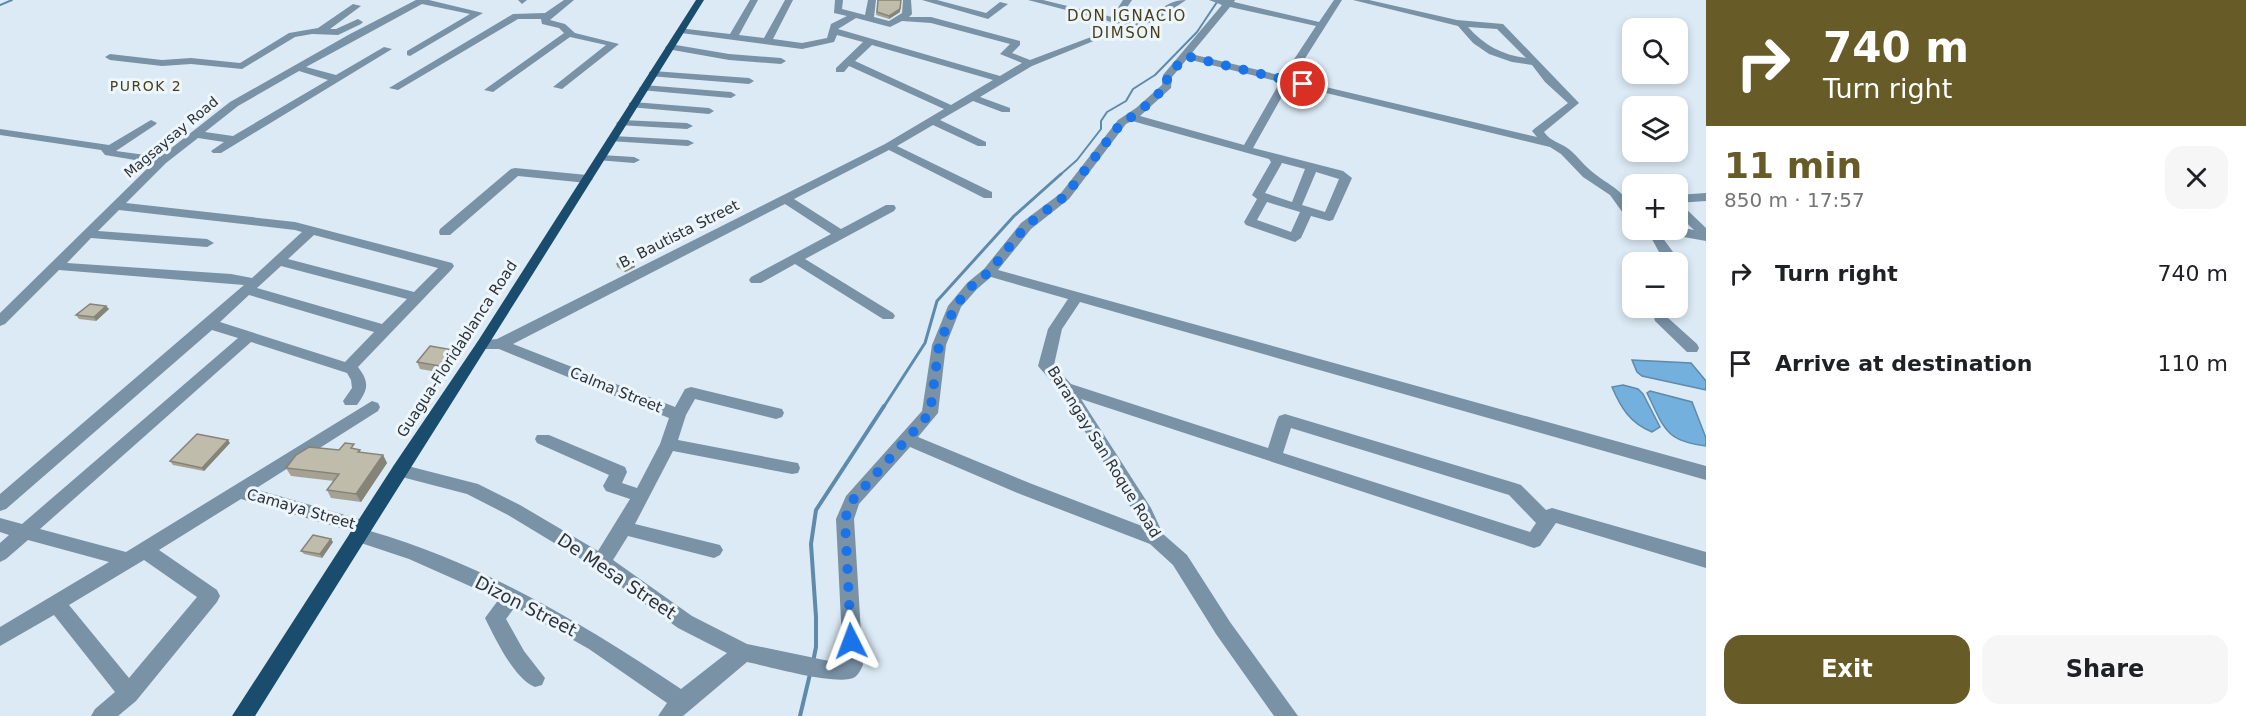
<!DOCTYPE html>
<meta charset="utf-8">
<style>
:root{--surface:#fff;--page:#f6f6f6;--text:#202124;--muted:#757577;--accent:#675b27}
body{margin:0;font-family:"DejaVu Sans",sans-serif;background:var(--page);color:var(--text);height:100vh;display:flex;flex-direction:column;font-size:22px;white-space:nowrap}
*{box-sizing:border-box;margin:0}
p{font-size:20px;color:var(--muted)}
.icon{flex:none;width:33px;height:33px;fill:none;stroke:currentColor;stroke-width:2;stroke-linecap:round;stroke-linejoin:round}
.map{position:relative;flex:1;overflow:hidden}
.panel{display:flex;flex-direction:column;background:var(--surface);width:540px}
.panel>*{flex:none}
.guide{background:#675b27;color:#fff;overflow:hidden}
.fabs{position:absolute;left:1622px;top:18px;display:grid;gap:12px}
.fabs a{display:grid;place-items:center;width:66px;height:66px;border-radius:12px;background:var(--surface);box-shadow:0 3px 9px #0003;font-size:30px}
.pin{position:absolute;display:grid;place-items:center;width:51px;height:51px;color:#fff;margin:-26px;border:3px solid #fff;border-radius:50%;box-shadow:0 2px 6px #0007}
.me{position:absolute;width:66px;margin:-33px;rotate:357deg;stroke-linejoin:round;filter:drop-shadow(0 0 4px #0008)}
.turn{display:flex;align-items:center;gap:21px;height:126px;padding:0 18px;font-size:27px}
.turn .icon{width:78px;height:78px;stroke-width:2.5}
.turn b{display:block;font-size:42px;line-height:51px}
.round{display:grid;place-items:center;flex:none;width:63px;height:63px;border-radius:18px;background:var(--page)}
.headline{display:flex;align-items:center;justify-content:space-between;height:102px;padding:0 18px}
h1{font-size:36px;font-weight:700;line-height:45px;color:var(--accent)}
.button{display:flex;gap:12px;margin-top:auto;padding:12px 18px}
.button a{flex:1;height:69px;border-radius:18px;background:var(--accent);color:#fff;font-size:24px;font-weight:700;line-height:69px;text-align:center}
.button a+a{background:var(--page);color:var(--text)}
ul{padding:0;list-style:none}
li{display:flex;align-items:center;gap:18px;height:90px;padding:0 18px}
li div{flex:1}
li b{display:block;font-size:22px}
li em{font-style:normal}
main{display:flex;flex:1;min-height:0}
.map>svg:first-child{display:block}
</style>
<main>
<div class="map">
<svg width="1706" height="716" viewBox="0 0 1706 716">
<rect width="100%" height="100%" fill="#dbeaf5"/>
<g fill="#73b0dd" stroke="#5e8aab" stroke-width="1.5">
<polygon points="1632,360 1691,363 1706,381 1706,390 1642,376 1637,372"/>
<path d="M1623,385L1638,389L1643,394L1660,427L1652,432C1630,423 1621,408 1612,387Z"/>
<path d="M1650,391L1692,402L1706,438V446C1664,441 1664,427 1647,393Z"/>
</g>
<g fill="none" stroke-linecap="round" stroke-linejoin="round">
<g stroke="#5e8aab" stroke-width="2">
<polyline points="0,5 12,0"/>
<polyline points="1060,175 1077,160 1101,129 1101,121 1107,112 1126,101 1133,89 1155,75 1197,32 1217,2"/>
</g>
<polyline stroke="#5e8aab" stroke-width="3" points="883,408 925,343 937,301 1014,216 1061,174"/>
<g stroke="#5e8aab" stroke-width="4">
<polyline points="813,662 816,647 816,617 811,544 816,510 884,406"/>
<polyline points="800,716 810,674"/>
</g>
<g fill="#7992a6" fill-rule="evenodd">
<path d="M416,0H429L483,13L410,56L407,55V51L470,14L422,4L306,67L336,75L384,47L392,49L221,153H213L211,151L224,142L198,138L166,163L126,203L295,222L452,263L454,266L452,269L358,367C370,383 368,389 357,405H345L343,401L352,388L351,380L347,373L251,342L40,529L126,552L372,401L378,403L380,407L378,411L255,489L369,522L372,527L370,531C484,564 584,624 681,689L727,653L678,628L594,567L508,515L467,494L394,475L392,470L394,465L400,464L478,484L520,505L598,551L630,499L606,491L603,486L609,475L537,443L535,439L537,435H549L625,467L627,472L622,483L637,488L660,444L669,418L499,349H478L476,345L478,341L497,339L885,144L944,109L849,66L844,72H836V68L863,42L837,35L834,42L802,49L681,33L678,32V28L730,34L750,0H758L739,35L764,38L785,0H793L773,39L802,43L827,38L831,24L847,16L834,13L835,0H843L842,9L865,15L868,0H876L874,17L889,21L902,13L903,0H911L912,14L909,17H931L1020,41V45L1012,53L1030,60L1123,25L1028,0H1043L1112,17L1123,0H1132L1120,18C1155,27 1158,0 1186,0L1155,21L1101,38L1032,66L980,97L1010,108V112H1002L973,101L940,120L986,142V146H978L933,125L897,146L992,192V198H984L889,150L794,199L841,229L886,205H894L896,208L894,211L805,259L893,313L895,316L893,319H883L795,264L761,283H751L749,280L751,277L831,234L785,204L513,344L675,407L685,389L691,387L782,409L784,413L782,417L776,419L695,399L686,415L678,440L792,462L798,463L800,468L798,473L792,474L673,451L635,524L720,545L723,550L720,555L714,558L628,536L613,560L692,616L747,644L829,661H843L836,519L846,496L922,411L932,345L948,306L967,283L984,269L1021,223L1061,193L1118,120L1136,108L1162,85L1163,75L1222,5L1209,0H1235L1234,2L1319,22L1334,0H1342L1292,79L1537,137L1532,131L1534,129L1568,103L1545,82L1532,65L1512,62L1489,54L1473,43L1458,26L1353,0H1369L1457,20L1503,24L1579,103L1544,132C1551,142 1560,142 1570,150C1577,156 1583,164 1590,170C1609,187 1632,191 1632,221L1628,220L1610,195L1583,177L1561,154L1550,147L1289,84L1253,148L1343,171L1352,178L1333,220L1329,221L1311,216L1301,238L1295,242L1246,225L1244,222L1257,199L1252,195L1271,162L1269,159L1132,121L1126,124L1069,199L1031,229L998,270L1706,466V480L1080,302L1062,329L1054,365L1071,384L1268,448L1277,420L1279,416L1285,414L1515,483L1521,485L1546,510L1552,508L1706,552V568L1556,523L1540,546L1534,548L1081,399L1151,508L1163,534L1187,555L1230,622L1298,716H1274L1216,634L1173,565L1150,544L1020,494L910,447L859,504L854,519L863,665C861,669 859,674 855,677C840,687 767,666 747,662L683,716H658L667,703L589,649L515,607L506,619L524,651L545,678L542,685L535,687C514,679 495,638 485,618L499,599L409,559L352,540L349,535L351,531L241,499L159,550L217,590L220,596L217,602L136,701L118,716H91L95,709L115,692L54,615L0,646V627L109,562L28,540L6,559L0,562V543L9,535L0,532V518L22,524L238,338L212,330L6,509L0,511V494L244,285L59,270L5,324L0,326V313L153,163L105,155L101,150L0,135V129L109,145L151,120L157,123L155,125L116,151L160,157L230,102L350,34ZM1230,7L1316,26L1283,76L1191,54ZM856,18L890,27L902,21L931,23L1010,44L1000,54L1022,63L1000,76L838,29ZM1468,27L1497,29L1526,58C1502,55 1484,45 1468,27ZM872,45L993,80L951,105L855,61ZM1187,59L1280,82L1244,145L1140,116L1171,88L1172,77ZM299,71L328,80L233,136L205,132L238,106ZM1282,163L1305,169L1292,202L1265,193ZM1316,172L1339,179L1325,212L1302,205ZM1267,202L1300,212L1291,232L1257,220ZM119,210L295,230L302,232L252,278L231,274L67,263L91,238L207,247L214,243L207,239L98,231ZM314,235L438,268L414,292L288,259ZM281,266L407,299L382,324L257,288ZM991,277L1068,299L1048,329L1038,366L1061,392L1142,526L1032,484L918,437L938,413L946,345L961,307L977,289ZM249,295L374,332L345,362L220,322ZM1291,428L1509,495L1536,523L1530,532L1283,453ZM144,560L197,597L129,678L69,605Z"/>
<polygon points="518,0 527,0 522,4"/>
<polygon points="564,0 574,0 550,20 565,24 575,33 619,44 562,89 553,87 606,45 570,37 493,92 484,90 564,33 559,28 542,24 541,19 518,19 398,90 389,88 513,14 545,13"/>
<polygon points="922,0 937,0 986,13 1000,2 1008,4 988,19"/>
<polygon points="353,4 361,6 330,29 336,29 358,19 363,22 361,24 338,35 312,34 295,37 242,69 191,64 162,66 110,60 105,57 110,54 162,60 191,58 240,63 289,33 318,28"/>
<polygon points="670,44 729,54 781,58 786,61 781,64 729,60 667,49 665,47"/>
<polygon points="653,71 749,78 754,81 749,84 649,76 649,72"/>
<polygon points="644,85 731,92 736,95 731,98 640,90 639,88"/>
<polygon points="633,102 709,108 714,111 709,114 629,107 629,103"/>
<polygon points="622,120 687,123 693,126 687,129 618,125 616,123"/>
<polygon points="613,136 688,140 694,143 688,146 609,141 607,139"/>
<polygon points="601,155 634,157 640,160 634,163 597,160 595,158"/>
<polygon points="515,168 587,175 593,179 587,183 518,176 450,235 440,235 439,232 440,229 511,169"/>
<polygon points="1706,193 1706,201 1677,203 1677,195"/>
<polygon points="1677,203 1681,204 1706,228 1706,241 1667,234 1662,237 1673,252 1672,262 1659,262 1659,252 1647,230 1677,230 1677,227 1694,230 1677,214"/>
<polygon points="1658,308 1673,308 1667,317 1697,344 1699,348 1697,352 1687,352 1655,321 1653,313"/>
</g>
<path fill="#194c6d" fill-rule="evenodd" d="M696,0H704C556,239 404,477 255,716H232L394,465L478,341Z"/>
</g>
<g fill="#a5a294">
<polygon points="878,0 901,0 900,12 889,19 876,15"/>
<polygon points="617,264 635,267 625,272 617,267"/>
<polygon points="106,306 109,309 96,321 79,319 76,315"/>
<polygon points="456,357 443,373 420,369 417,362"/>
<polygon points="230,443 204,471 173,465 170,461"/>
<polygon points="356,449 362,453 383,455 387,463 361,502 331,498 327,490 334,481 291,476 286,468 339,450"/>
<polygon points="333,542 322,558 304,554 301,551"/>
</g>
<g fill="#868478">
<polygon points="900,9 900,12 889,19 889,16"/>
<polygon points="635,263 635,267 625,272 624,269"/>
<polygon points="106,306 109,309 96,321 94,317"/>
<polygon points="453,350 456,357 443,373 440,366"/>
<polygon points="228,440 230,443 204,471 202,468"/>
<polygon points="383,455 387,463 361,502 356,494"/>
<polygon points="331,539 333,542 322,558 320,554"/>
</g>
<g fill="#c0bcac" stroke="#868478" stroke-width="1.5">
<polygon points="878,0 901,0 900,9 889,16 877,12"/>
<polygon points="626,258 635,263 624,269 617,264"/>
<polygon points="90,304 106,306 94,317 76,315"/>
<polygon points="430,346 453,350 440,366 417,362"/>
<polygon points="197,434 228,440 202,468 170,461"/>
<polygon points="345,443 354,444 351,448 360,450 358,452 383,455 356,494 327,490 339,474 286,468 296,455 309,447 339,450"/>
<polygon points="313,535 331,539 320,554 301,551"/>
</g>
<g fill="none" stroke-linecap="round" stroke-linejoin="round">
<path stroke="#1a73e8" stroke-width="10" stroke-dasharray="0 18" d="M851,641L845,519L852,501L930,413L939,345L955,306L972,286L989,272L1026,226L1065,196L1122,122C1139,115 1153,98 1167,86V77L1186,56L1303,84"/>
</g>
<g text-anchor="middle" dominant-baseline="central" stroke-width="6" stroke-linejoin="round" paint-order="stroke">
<g font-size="14" letter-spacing="1.5" fill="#494017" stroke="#edf6fd">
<text x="146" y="86">PUROK 2</text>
</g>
<g font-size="14" fill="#2d3337" stroke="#edf6fd">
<text transform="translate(171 137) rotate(-40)">Magsaysay Road</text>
</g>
<g font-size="15" letter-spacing="1.5" fill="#494017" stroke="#edf6fd">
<text x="1127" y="16">DON IGNACIO<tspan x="1127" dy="17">DIMSON</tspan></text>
</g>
<g font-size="15" fill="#2d3337" stroke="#edf6fd">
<text transform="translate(679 234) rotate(-27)">B. Bautista Street</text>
<text transform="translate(457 349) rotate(-57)">Guagua-Floridablanca Road</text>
<text transform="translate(616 390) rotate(22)">Calma Street</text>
<text transform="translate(1104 452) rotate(58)">Barangay San Roque Road</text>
<text transform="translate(301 509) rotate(16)">Camaya Street</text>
</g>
<g font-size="18" fill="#2d3337" stroke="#edf6fd">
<text transform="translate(617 576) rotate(34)">De Mesa Street</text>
<text transform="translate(526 606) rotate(27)">Dizon Street</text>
</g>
</g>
</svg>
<div class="fabs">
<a><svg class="icon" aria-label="search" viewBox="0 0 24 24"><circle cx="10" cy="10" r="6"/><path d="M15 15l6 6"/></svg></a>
<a><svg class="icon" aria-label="layers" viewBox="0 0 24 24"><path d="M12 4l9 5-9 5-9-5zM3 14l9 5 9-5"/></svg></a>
<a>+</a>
<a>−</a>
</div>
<div class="pin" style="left:1303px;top:84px;background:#d93025"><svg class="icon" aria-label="arrive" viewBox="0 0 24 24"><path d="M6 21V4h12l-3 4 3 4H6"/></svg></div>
<svg class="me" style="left:851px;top:641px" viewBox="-20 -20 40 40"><path d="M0-17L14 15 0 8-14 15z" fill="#1a73e8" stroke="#fff" stroke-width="4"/></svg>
</div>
<section class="panel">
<div class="guide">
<div class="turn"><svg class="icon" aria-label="right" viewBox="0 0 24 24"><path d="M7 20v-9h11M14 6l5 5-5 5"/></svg><div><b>740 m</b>Turn right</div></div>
</div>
<div class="headline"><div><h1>11 min</h1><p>850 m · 17:57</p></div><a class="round"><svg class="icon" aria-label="close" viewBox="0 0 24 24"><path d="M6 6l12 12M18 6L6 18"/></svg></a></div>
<ul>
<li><svg class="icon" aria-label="right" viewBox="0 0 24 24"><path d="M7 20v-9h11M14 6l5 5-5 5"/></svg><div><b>Turn right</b></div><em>740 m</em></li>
<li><svg class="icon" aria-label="arrive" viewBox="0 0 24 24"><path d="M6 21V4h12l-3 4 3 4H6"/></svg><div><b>Arrive at destination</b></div><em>110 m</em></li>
</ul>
<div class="button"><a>Exit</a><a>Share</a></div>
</section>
</main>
